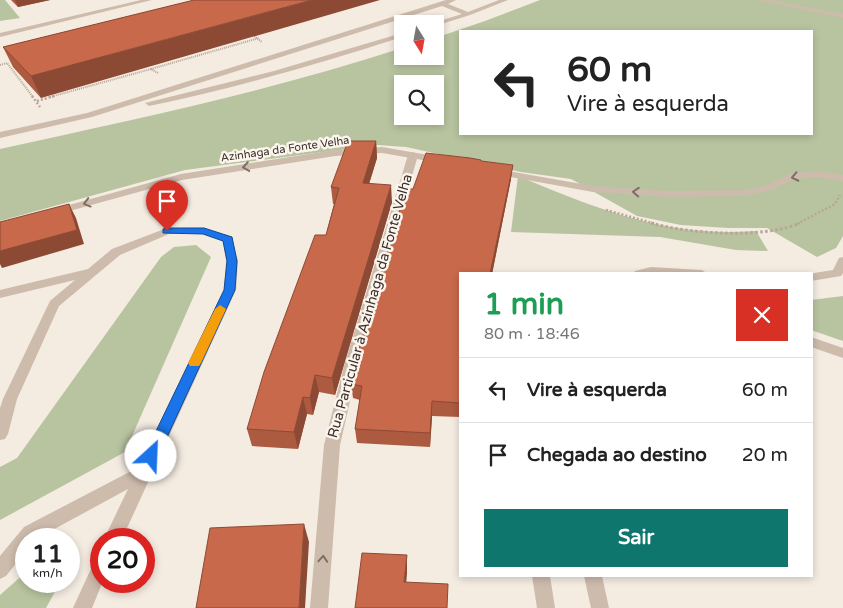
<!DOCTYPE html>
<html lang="pt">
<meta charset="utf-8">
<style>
:root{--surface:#fff;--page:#f6f6f6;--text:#222;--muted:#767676;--line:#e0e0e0;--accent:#0f766e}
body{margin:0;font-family:"Varela Round",sans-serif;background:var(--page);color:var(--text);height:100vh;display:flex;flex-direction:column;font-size:19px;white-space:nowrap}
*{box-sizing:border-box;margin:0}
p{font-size:16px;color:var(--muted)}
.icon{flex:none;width:28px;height:28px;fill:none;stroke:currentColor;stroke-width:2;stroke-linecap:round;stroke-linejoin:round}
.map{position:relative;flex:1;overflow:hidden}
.sheet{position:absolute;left:459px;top:272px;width:354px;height:305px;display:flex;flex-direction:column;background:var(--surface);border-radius:0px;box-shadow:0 2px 8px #0003}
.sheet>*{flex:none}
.hud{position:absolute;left:459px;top:30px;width:354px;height:105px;border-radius:0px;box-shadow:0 2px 8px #0003;background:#fff;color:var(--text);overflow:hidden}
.needle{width:32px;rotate:169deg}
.buttons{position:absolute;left:394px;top:15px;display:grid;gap:10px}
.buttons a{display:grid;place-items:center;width:50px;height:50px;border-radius:0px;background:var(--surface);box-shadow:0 2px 8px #0003;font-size:25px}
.speed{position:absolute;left:15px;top:528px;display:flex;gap:10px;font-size:25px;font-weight:700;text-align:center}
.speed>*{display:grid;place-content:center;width:65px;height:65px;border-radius:50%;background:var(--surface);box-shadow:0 2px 8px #0003;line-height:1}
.speed small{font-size:12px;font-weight:400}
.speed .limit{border:8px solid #d22;background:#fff;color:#111}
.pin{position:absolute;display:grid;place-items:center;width:42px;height:42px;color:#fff;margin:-51px -21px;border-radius:50% 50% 50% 0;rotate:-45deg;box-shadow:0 0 5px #0007}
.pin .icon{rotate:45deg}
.me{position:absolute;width:55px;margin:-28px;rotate:25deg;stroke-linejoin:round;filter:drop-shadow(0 0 4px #0008)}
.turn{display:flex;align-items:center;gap:18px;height:105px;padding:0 25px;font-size:22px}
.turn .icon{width:65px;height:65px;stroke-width:2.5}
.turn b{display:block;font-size:35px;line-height:42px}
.round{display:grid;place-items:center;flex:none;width:52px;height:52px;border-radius:0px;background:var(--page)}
.head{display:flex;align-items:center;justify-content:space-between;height:85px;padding:0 25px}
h1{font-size:30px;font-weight:800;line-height:38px;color:#1e9e55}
.button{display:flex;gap:10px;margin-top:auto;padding:10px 25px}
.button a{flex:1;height:58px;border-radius:0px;background:var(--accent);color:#fff;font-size:20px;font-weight:800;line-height:58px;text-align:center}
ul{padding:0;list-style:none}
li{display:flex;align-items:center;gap:15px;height:65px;padding:0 25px;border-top:1px solid var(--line)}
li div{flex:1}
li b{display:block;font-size:19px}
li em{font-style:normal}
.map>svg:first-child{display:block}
</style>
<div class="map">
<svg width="843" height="608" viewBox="0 0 843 608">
<rect width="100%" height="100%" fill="#f4ebe1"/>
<g fill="#b8c4a0" fill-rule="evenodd">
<polygon points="0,0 5,0 20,18 0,21"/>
<path d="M540,0H843V236L836,248L817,257L767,228H728L681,225L637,216L571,179L521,172L406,147L378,145L185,170L0,221V149C135,119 271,91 402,48V56H435V38L485,21ZM460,31H811V134H460ZM402,84H435V116H402Z"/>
<path d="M518,176C598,209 667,238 756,231L768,251L736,250L660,237L511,232Z"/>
<polygon points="196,245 211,257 125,452 0,520 0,467 17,458 161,257 174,247"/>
<polygon points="843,296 843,341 811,330 811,300"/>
<polygon points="26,572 26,581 61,581 46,608 0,608 0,595"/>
</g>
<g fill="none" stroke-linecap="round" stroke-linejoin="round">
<g stroke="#b9a596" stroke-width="2" stroke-dasharray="1 1" stroke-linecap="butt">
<polyline points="251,34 262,42"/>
<polyline points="0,65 7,63 33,97"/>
<polyline points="158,73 151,69 259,38"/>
<polyline points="50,97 151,69"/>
</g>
<g stroke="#b9a596" stroke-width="2.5" stroke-dasharray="2 2" stroke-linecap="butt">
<polyline points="32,96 40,107"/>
<polyline points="37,101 54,96"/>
<polyline points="606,210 656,224"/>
<polyline points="797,224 835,204 840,195"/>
</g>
<path stroke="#b9a596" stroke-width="3" stroke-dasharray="2.5 2.5" stroke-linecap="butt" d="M651,223C688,234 765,239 800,223"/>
<g fill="#cdbbac" fill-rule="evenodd">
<polygon points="141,0 152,0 0,37 0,33"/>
<polygon points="446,0 456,0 448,4 468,12 499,0 508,0 470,15 435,26 433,23 462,14 442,6 92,117 0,138 0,132 87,113"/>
<path d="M402,33V37C319,64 235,88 149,106L145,103L274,71Z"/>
<polygon points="382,147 440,157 445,160 440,163 382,153 335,156 182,180 55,215 50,212 51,210 181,174 335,150"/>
<polygon points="497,169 593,186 668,191 746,190 768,185 791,173 818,171 843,175 843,181 818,177 793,179 775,189 746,196 668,197 593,192 494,174 494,170"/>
<polygon points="167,228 204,228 232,237 238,261 236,290 122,539 104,539 128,489 36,539 26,539 26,551 6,576 0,579 0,556 24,527 139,467 224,290 226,261 223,241 203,234 169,234 120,255 59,306 17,399 8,434 5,439 0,440 0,408 3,399 50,301 75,280 0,298 0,290 88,269 112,249"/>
<polygon points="811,337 843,348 843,358 811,347"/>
<polygon points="101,557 101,581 103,581 92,608 73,608 95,560"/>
<polygon points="584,576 602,576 609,608 591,608"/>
</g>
<g fill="#cdbbac" fill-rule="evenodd">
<polygon points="757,0 770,0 843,14 843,18"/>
<polygon points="413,152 418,155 358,366 340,445 328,608 310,608 324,445 344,366 408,155"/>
</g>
<g fill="#cdbbac" fill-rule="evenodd">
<polygon points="843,257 843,273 841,276 811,281 811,274 808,274 833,270 839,258"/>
<polygon points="651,267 702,270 708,274 633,274 635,271"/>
<polygon points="532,576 550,576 555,608 537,608"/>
</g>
</g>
<g fill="#ac5a40">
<polygon points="11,0 50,0 18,7"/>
<polygon points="194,0 41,98 13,67 3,47"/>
<polygon points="376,141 377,158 369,184 392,202 335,395 319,392 313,415 307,414 298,449 252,446 247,429 326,235 334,204 333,204 331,187"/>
<polygon points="481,161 511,179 492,274 460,274 460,417 432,416 430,447 357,443 355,429 360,400 353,398 351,384 413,189"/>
</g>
<g fill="#8c4a34">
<polygon points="15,0 50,0 18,7"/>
<polygon points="312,0 380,0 41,98 31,76"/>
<polygon points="376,141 377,158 364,200 363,183"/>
<polygon points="513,165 511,179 492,274 490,274"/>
<polygon points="391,185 392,202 335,395 332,378"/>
<polygon points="69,204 76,218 84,244 2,268 0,264 0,251"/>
<polygon points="315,375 319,392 313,415 310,398"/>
<polygon points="303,397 307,414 298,449 294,432"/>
<polygon points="432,401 432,416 430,447 430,433"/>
<polygon points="304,524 309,542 305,608 299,608"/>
<polygon points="407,555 407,573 405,599 404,582"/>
</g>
<g fill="#c8694b" stroke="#8c4a34">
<polygon points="194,0 312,0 31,76 3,47"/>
<polygon points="348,141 376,141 363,183 391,185 332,378 315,375 310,398 303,397 294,432 247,429 264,372 315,235 326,235 339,188 331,187"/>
<polygon points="426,153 470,158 481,160 481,161 513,165 490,274 460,274 460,403 432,401 430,433 355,429 362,386 351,384 358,352 406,189 413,189"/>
<polygon points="69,204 77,230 0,251 0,222"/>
<polygon points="304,524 299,608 196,608 210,528"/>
<polygon points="362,553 407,555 404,582 448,584 447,608 355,608"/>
</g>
<defs><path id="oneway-chevron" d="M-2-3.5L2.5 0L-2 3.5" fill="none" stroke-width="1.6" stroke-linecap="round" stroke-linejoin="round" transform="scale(1.25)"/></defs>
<g stroke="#7d6f65">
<use href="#oneway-chevron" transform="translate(246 167) rotate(171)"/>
<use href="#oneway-chevron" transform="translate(795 177) rotate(168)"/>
<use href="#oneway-chevron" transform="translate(636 192) rotate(-176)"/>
<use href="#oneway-chevron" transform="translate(87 203) rotate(165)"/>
<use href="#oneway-chevron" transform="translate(323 559) rotate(-86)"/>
</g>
<polygon fill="#1a73e8" stroke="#114b97" points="167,228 204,228 232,237 237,261 235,290 156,461 151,462 146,461 144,456 224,290 227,261 223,241 203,234 163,233 163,229"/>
<polygon fill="#f59e0b" points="220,305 226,309 201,363 199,366 190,366 188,363 215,309"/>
<g text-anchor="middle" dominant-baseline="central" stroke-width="5" stroke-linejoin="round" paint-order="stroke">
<g font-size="11" fill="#3b302b" stroke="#fbf5ee">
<text transform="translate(285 149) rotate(-8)">Azinhaga da Fonte Velha</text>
</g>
<g font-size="14" fill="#3b302b" stroke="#fbf5ee">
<text transform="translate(370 306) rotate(-74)">Rua Particular à Azinhaga da Fonte Velha</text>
</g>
</g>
</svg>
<div class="buttons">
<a><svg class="needle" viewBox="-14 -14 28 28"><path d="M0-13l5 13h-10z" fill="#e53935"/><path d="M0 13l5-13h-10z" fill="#767676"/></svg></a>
<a><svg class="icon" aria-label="search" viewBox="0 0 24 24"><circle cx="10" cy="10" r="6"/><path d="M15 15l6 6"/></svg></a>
</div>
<div class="speed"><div>11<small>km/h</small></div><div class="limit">20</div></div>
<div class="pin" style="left:167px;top:231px;background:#d93025"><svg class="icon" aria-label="arrive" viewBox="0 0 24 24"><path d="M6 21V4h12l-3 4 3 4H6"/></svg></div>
<svg class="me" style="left:151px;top:456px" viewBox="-20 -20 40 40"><circle r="19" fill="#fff"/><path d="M0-13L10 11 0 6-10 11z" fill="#1a73e8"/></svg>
<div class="hud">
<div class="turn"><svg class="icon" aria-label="left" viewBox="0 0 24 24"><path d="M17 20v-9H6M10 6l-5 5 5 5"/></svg><div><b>60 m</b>Vire à esquerda</div></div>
</div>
<section class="sheet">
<div class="head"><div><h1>1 min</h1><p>80 m · 18:46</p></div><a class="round" style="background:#d93025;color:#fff"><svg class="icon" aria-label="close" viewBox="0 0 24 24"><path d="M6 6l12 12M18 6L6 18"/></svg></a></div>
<ul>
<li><svg class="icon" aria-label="left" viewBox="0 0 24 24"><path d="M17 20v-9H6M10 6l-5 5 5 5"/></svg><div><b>Vire à esquerda</b></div><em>60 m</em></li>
<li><svg class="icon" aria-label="arrive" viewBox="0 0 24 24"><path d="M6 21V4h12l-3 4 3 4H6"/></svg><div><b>Chegada ao destino</b></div><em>20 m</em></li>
</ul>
<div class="button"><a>Sair</a></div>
</section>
</div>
